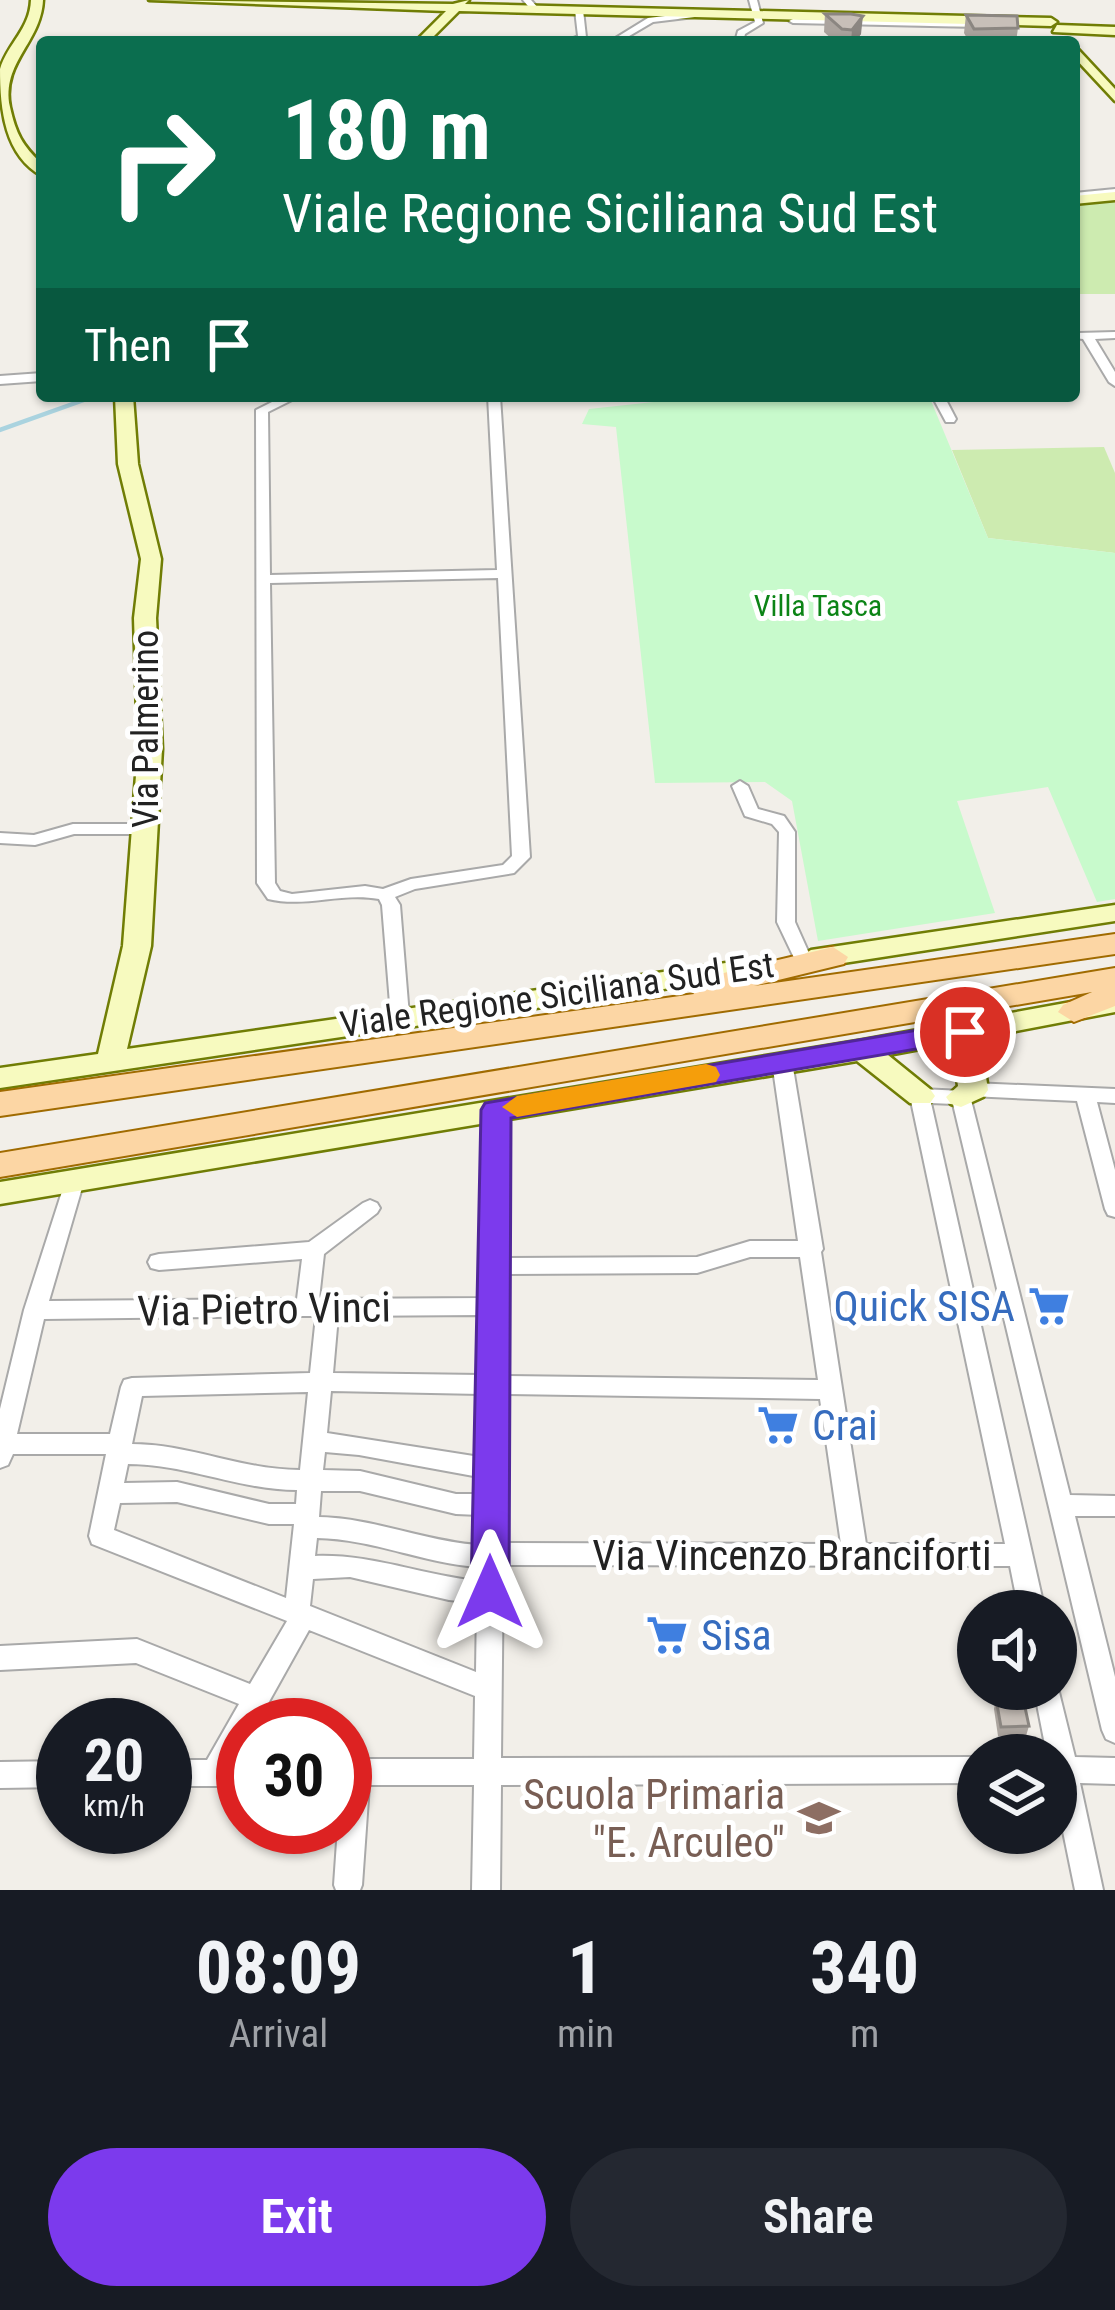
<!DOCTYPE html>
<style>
:root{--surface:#171b24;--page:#242831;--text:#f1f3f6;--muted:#9ea1a6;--accent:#7c3aed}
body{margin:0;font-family:"Roboto Condensed",sans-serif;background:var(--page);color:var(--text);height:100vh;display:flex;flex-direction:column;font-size:45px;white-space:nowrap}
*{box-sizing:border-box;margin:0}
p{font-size:39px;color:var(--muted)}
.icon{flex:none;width:66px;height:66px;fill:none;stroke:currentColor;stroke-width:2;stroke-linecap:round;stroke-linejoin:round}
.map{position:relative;height:1890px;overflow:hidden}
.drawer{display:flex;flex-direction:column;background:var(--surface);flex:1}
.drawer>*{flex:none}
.guide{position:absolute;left:36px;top:36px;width:1044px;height:366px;border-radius:12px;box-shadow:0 3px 9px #0004;background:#0b6e4f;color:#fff;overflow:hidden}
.tools{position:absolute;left:957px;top:1590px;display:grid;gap:24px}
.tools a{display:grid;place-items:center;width:120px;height:120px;border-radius:50%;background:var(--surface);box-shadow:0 3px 9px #0004;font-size:60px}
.speed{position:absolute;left:36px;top:1698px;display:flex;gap:24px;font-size:60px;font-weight:700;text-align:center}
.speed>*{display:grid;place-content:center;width:156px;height:156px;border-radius:50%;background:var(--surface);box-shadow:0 3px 9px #0004;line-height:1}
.speed small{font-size:30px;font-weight:400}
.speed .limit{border:18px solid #d22;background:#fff;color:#111}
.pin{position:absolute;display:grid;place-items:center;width:102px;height:102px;color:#fff;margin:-51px;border:6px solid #fff;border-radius:50%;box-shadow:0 3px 12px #0007}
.me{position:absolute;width:132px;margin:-66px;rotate:0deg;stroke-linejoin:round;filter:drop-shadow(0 0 9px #0008)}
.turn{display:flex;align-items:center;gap:42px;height:252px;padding:0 48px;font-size:54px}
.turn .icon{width:156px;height:156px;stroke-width:2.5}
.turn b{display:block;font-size:84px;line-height:102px}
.then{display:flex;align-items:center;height:114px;padding:0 48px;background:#0003;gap:24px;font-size:45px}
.eta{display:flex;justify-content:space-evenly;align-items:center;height:204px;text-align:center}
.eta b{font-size:72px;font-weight:700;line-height:84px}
.primary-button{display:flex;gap:24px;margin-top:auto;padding:24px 48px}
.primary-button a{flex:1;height:138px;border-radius:72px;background:var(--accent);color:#fff;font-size:48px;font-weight:700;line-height:138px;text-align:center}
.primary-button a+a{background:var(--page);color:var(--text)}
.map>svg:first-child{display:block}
</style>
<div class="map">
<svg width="1115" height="1890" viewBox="0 0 1115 1890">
<rect width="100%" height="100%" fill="#f2efe9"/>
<g fill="#cdebb0">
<polygon points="1115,200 1115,294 1074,294 1074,205"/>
<polygon points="1104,447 1115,473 1115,553 988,538 952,450"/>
</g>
<polygon fill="#c8facc" points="709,396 929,396 988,538 1115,553 1115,899 1097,902 1048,787 957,801 995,913 818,941 792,801 765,782 655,783 616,427 582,424 589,409"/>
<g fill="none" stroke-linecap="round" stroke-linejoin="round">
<polyline stroke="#aad3df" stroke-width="4.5" points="0,430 95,396"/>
<g stroke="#a9a9a9" stroke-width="4">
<g id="street">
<polygon points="523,0 531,0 539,9 532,11"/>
<polygon points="749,0 757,0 763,23 745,34 743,42 735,42 738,31 755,22"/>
<polygon points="579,8 583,10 586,37 576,42 564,42 578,36 575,10"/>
<polygon points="708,11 711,15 653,22 619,42 609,42 648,18"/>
<polygon points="971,18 975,20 976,27 793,23 789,21 793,19 968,22"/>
<polygon points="1115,189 1115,195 1074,199 1074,193"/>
<polygon points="1115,332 1115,338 1095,339 1115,372 1115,386 1109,382 1083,339 1074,338 1074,334 1078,333"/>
<polygon points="42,373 42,381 0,384 0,376"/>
<path d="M284,396H300L268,412L270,575L497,570L488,396H500L530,857L514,873L415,889L395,897L400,905L409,1016L400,1022L391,1016L382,905L379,899C342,892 305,908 268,899L257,883L256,410ZM498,578L512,856L503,865L411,879L383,889L365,886L292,894L280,891L275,883L270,583Z"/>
<polygon points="932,396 944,396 956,419 954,422 946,422"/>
<polygon points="740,781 748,786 758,809 784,816 795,832 795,922 812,960 809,964 797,964 777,922 779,832 772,824 745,816 732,786"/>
<polygon points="73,824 147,824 155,829 147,834 74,834 35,845 0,843 0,833 34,835"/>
<path d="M782,1055L789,1057L792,1062L823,1249L821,1252L866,1544H1005L910,1096L913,1091L920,1089L964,1091L966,1085L973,1083L1115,1089V1103L1097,1102L1115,1170V1217L1108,1215L1105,1209L1077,1101L970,1096L1070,1495L1115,1496V1516H1075L1115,1677V1743L1106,1739L1102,1730L953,1104L931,1103L1045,1611H1019L1010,1566L503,1565L501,1758L978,1757V1783L501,1785L500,1890H472L474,1785H369L362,1885L360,1890H336L334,1885L338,1827H345V1759H474L475,1696L309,1630L256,1725H243V1748L236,1760H243V1786H165V1760H207L239,1704L136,1663L0,1670V1646L137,1639L250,1684L287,1621L92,1544L89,1536L106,1454H13L8,1465L0,1468V1409L24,1310L67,1176H81L84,1181L49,1301L297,1299L302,1259L159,1270L151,1268L148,1262L151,1256L159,1254L309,1242L363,1203L370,1200L377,1203L380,1208L377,1213L324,1254L319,1299L483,1298L486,1110L489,1105H503L506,1110L505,1258L697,1257L750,1241H798L772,1062L775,1057ZM750,1257H800L818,1380L504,1376L505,1274L697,1273ZM482,1315L481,1375L333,1373L338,1316ZM303,1316H316L310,1373L132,1378L124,1380L121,1387L110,1434H17L44,1319ZM331,1391L481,1394L480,1457L327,1433ZM308,1392L300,1470C242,1470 189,1444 132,1444L142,1396ZM504,1394L820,1399L841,1544L503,1543ZM325,1452L359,1455L479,1477V1494H456L360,1471L323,1470ZM128,1464C186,1464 240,1490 297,1490L296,1504H269L177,1482L124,1483ZM321,1491H360L456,1514L479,1515L478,1545C424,1541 373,1518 319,1517ZM177,1502L269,1524H294L286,1598L114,1530L120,1503ZM317,1538C372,1539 423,1563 478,1567V1581C421,1575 372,1554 315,1556ZM350,1577L449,1600L477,1603L476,1672L310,1606L313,1579Z"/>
<polygon points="1056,1680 1075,1757 1115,1758 1115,1784 1080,1783 1103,1890 1075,1890 1056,1797 1056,1755 1047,1755 1034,1689 1056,1689"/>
<polygon points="63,1761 63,1787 0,1788 0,1762"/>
</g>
</g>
<g stroke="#707d05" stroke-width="5">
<g id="secondary">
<path d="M31,0H43C41,43 1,62 10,107C16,134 22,145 42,164V176C5,156 0,110 0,69C8,43 30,29 31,0Z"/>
<polygon points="149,0 453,4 469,0 465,4 1051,18 1057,22 1051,26 459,11 428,42 415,42 446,11"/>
<polygon points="1057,25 1115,27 1115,35 1053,32"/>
<polygon points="1074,45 1115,89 1115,101 1074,57"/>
<polygon points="1115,192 1115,200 1074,204 1074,196"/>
<polygon points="115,396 133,396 138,464 161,559 156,618 162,749 151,946 127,1049 767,957 781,966 777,972 0,1088 0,1068 98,1054 123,946 138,749 134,618 141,559 118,464"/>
<polygon points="1115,905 1115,921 811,968 797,959 811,950"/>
<polygon points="1115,994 1115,1012 980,1038 988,1090 983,1097 961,1107 951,1104 946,1097 958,1086 952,1043 888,1055 930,1089 935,1096 930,1103 910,1103 857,1061 0,1204 0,1182 863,1040"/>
</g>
</g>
<g stroke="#a06b00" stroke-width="4">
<g id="primary">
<polygon points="1115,934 1115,954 0,1116 0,1092 694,994 690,987 694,980 833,947 848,957 844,964 754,986"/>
<polygon points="1115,968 1115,1006 1074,1022 1058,1012 1063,1005 1092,992 0,1177 0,1153"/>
</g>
</g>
<use href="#street" fill="#fff" fill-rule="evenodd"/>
<use href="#secondary" fill="#f7fabf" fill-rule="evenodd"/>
<use href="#primary" fill="#fcd6a4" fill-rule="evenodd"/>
</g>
<g fill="#aba49e">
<polygon points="825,14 861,34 855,42 835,42 824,32"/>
<polygon points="966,15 1018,28 1016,42 969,42 964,33"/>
<polygon points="996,1699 1029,1726 1026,1736 998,1736 994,1709"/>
</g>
<polygon fill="#8b8681" points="863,16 861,34 855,42 851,42 852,30"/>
<g fill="#c7bfb8" stroke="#8b8681" stroke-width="3">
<polygon points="825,14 851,14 863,16 852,30 842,29"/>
<polygon points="966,15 1017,16 1018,28 974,29"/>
<polygon points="1023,1698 1029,1726 1001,1727 996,1699"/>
</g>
<polygon fill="#7c3aed" stroke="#51269a" stroke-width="3" points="965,1022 975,1025 979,1032 975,1039 511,1118 509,1592 503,1604 490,1609 476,1604 471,1592 481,1110 485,1103"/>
<polygon fill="#f59e0b" points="706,1064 716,1067 720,1075 716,1082 517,1117 502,1107 517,1096"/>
<defs>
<g id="supermarket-bare" transform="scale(3.24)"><path d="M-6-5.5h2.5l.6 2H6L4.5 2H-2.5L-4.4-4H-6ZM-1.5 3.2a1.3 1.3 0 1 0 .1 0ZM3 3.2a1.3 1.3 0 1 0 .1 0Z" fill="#3f7fe0" stroke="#fff" stroke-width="2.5" paint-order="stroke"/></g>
<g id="school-bare" transform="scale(3.24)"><path d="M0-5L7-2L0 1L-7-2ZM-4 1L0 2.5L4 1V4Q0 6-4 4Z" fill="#8d6e63" stroke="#fff" stroke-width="2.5" paint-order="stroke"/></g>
</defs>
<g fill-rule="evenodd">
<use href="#supermarket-bare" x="1049" y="1306"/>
<use href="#supermarket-bare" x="778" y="1425"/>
<use href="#supermarket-bare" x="667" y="1635"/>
<use href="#school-bare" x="819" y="1818"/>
</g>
<g text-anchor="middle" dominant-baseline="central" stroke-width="10" stroke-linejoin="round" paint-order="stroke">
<g font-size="30" fill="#0c8416" stroke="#fff">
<text x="818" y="605">Villa Tasca</text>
</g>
<g font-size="36" fill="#222" stroke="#fff">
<text transform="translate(146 729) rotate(-90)">Via Palmerino</text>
<text transform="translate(557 995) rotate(-8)">Viale Regione Siciliana Sud Est</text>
</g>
<g font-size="42" fill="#366cbe" stroke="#fff" text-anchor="start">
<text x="1015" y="1306" text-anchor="end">Quick SISA</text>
<text x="812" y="1425">Crai</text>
<text x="701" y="1635">Sisa</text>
</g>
<g font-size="42" fill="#222" stroke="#fff">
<text transform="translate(264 1309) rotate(-1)">Via Pietro Vinci</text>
<text x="792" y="1555">Via Vincenzo Branciforti</text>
</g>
<g font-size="42" fill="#785e54" stroke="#fff" text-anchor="end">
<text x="785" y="1794">Scuola Primaria<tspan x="785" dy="48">"E. Arculeo"</tspan></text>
</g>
</g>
</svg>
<div class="tools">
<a><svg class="icon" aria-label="sound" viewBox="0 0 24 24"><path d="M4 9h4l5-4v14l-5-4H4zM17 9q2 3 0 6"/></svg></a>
<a><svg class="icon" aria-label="layers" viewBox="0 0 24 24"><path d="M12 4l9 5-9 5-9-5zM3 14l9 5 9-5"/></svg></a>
</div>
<div class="speed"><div>20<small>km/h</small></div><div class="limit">30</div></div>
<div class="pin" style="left:965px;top:1032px;background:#d93025"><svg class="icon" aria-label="arrive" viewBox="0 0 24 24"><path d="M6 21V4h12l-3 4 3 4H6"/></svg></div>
<svg class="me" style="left:490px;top:1592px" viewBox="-20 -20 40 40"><path d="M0-17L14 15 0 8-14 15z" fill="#7c3aed" stroke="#fff" stroke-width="4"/></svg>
<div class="guide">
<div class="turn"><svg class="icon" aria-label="right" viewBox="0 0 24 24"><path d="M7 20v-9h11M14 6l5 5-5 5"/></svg><div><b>180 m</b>Viale Regione Siciliana Sud Est</div></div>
<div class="then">Then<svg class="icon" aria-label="arrive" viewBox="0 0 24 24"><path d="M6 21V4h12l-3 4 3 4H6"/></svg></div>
</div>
</div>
<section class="drawer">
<div class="eta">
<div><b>08:09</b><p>Arrival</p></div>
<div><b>1</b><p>min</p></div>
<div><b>340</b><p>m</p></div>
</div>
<div class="primary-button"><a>Exit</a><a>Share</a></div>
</section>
